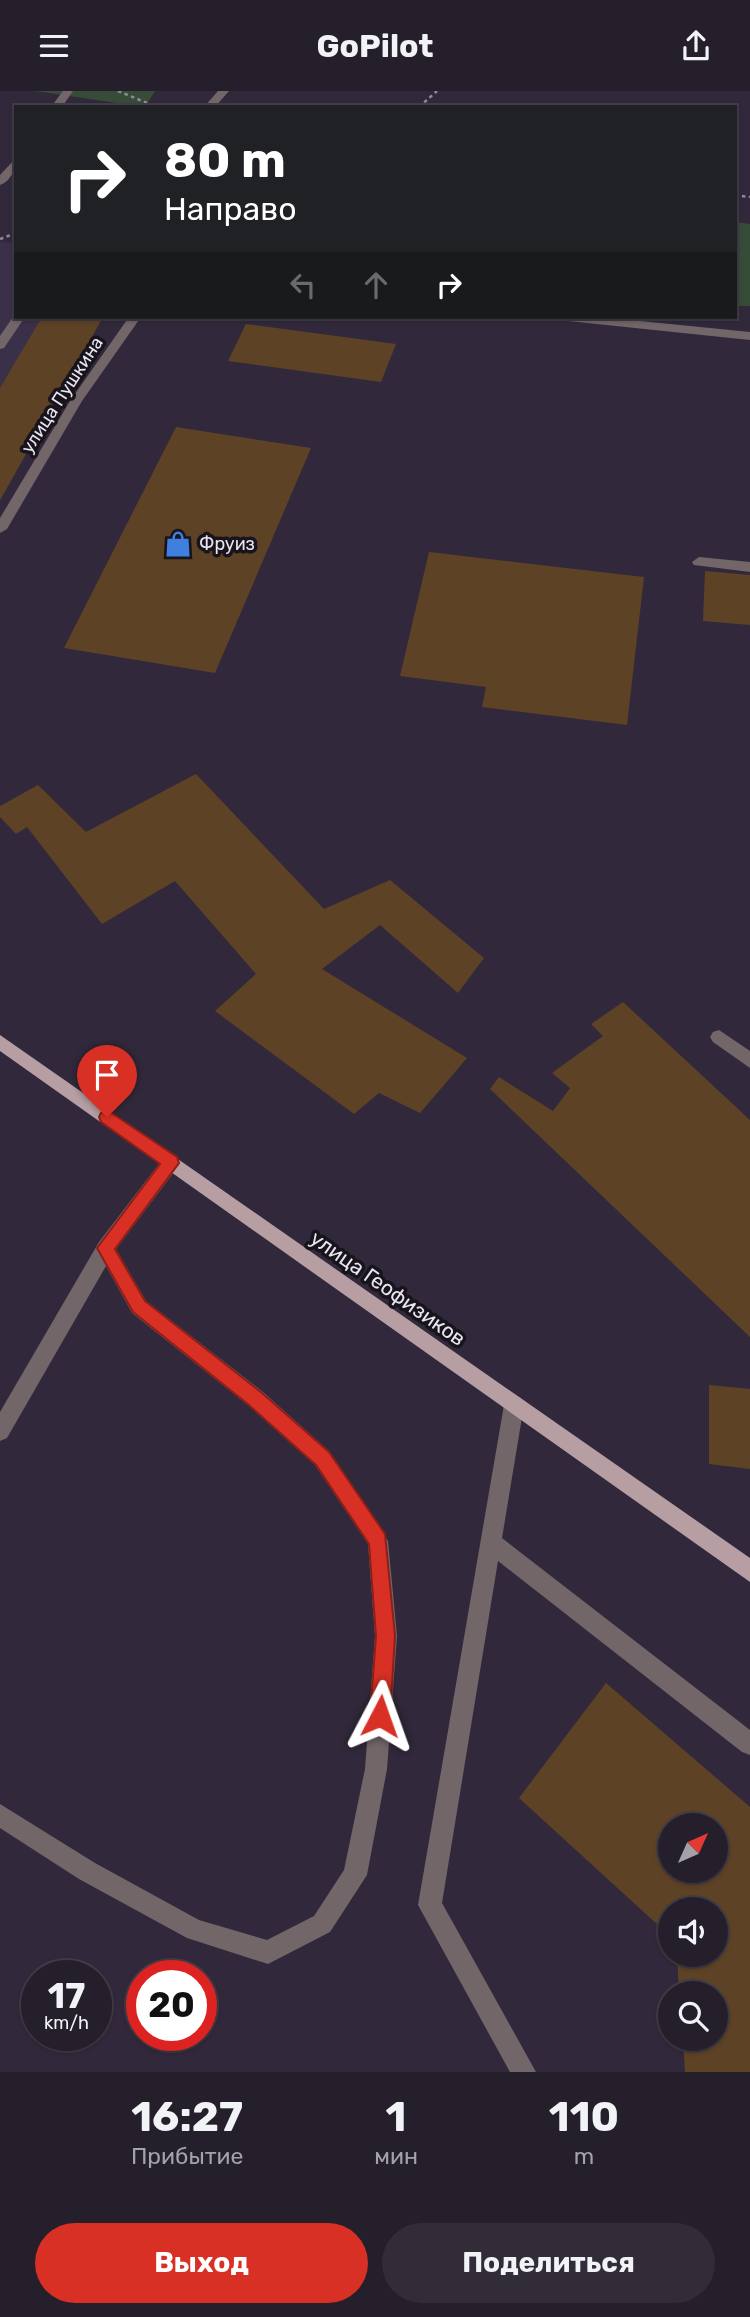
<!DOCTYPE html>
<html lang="ru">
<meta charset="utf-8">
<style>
:root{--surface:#251f2c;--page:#312c38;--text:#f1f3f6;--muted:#a3a2a9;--line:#423d48;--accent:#d93025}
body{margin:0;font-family:Rubik,sans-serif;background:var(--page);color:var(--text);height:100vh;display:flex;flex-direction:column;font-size:26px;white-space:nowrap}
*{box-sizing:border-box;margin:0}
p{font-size:23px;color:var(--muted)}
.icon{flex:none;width:38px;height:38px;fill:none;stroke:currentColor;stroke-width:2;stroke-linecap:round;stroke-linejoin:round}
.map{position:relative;height:1981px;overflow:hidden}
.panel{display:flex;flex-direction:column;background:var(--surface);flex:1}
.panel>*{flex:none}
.guide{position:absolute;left:14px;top:14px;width:723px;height:214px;border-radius:0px;box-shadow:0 2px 5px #0004,0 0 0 2px var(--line);background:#202124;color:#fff;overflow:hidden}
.needle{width:46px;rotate:45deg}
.fabs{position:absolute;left:658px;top:1722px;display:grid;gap:14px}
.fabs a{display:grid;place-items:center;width:70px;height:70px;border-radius:50%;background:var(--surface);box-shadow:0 2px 5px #0004,0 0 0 2px var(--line);font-size:35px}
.speed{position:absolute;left:21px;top:1869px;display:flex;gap:14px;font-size:35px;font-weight:700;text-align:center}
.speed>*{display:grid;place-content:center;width:91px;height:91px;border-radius:50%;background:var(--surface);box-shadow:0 2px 5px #0004,0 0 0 2px var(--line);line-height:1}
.speed small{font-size:18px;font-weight:400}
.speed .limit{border:10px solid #d22;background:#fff;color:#111}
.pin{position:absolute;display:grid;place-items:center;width:60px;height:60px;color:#fff;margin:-72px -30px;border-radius:50% 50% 50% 0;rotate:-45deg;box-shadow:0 0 7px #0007}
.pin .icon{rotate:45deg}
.me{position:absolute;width:77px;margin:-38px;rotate:4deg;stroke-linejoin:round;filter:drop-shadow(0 0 5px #0008)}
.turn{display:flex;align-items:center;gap:24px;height:147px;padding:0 35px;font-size:32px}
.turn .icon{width:91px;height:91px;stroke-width:2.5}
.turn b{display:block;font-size:49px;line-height:60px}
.lanes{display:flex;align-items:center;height:66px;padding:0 35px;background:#0003;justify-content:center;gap:35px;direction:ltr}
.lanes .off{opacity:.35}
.eta{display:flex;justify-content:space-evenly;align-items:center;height:119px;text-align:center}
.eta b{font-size:42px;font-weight:700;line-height:49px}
.primary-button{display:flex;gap:14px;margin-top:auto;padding:14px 35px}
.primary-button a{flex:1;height:80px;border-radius:42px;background:var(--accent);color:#fff;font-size:28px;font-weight:700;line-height:80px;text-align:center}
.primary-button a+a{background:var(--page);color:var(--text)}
header{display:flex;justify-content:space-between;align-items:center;height:91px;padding:0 35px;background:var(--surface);font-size:32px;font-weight:700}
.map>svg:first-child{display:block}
</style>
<header><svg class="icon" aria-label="menu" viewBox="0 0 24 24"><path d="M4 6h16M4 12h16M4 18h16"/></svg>GoPilot<svg class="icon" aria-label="share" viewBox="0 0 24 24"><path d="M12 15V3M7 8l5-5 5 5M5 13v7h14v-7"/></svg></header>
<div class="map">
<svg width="750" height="1981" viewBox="0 0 750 1981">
<rect width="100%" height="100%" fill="#31293b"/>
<polygon fill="#3b3049" points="0,151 16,152 16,226 103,226 0,410"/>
<g fill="#374c38">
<polygon points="35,0 155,0 145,16"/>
<polygon points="735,131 750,133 750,215 735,215"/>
</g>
<g fill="#5e4225" fill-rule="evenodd">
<polygon points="42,226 103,226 0,409 0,297"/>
<polygon points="246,233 396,253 381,291 228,270"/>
<polygon points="176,336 311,357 215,582 64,557"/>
<polygon points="429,461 644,486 627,634 482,616 486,596 400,585"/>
<polygon points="705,480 750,484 750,534 703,530"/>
<polygon points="196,683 324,818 390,789 484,867 458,902 380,834 322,878 467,967 420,1022 379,1002 354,1023 215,920 256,883 175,790 102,833 27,736 16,743 0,726 0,715 38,694 86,741"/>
<polygon points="623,911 750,1029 750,1246 490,998 499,986 553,1020 570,997 552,982 603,945 591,933"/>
<polygon points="709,1294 750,1298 750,1378 709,1373"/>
<path d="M606,1592L750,1716V1981H685L683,1948H716V1902H679L677,1864H716V1818H670V1845L519,1707ZM670,1734H716V1780H670Z"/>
</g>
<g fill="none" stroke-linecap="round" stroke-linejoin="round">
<g stroke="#8f8998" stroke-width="2.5" stroke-dasharray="3.5 3.5" stroke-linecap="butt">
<polyline points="118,0 157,16"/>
<polyline points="419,16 437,0"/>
<polyline points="735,104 750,106"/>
<polyline points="0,148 16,142"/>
</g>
<g fill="#726669" fill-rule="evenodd">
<polygon points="63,0 73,0 62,16 51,16"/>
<polygon points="218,0 229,0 215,16 204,16"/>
<path d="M16,67C16,78 11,90 0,94V84Z"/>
<polygon points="15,223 25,226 4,257 0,258 0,245"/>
<polygon points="129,226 141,226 82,310 7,438 0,442 0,427 70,310"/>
<polygon points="562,226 600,226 750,241 750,249 568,230"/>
<polygon points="699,466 750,471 750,481 694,474 692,471"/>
<polygon points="719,939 750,960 750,977 713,951 710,946 713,941"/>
<polygon points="171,1063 177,1065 180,1071 177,1077 116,1158 146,1210 263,1301 329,1360 388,1450 397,1545 387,1678 367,1784 330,1841 268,1873 187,1847 79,1788 0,1737 0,1713 95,1772 199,1829 267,1849 314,1825 344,1779 365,1678 375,1545 368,1453 315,1374 249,1315 132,1222 106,1175 7,1347 0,1350 0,1321 99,1151 165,1065"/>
<polygon points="514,1305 521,1307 524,1314 502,1447 750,1639 750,1664 742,1661 498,1470 442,1812 536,1981 510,1981 418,1814 504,1314 507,1307"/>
</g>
<polygon fill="#b69ea3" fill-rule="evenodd" points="0,944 750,1467 750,1491 0,960"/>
</g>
<polygon fill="#d93025" stroke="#8d1f18" stroke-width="2" points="107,1019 177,1066 179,1072 115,1158 145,1210 262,1302 329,1361 385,1443 395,1545 390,1625 387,1632 380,1635 373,1632 370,1625 376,1545 369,1453 316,1374 249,1314 133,1221 97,1157 160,1073 101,1031 99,1026 101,1022"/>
<defs>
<g id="shop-bare" transform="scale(2.1)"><path d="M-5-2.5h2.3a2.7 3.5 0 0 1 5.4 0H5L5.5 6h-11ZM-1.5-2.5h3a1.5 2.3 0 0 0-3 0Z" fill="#3f7fe0" stroke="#17141c" stroke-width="2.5" paint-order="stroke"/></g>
</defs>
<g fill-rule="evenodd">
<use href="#shop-bare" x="178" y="453"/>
</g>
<g text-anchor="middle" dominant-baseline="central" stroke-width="7" stroke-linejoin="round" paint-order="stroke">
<g font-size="18" fill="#e9e4f0" stroke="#17141c">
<text transform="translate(62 304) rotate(-57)">улица Пушкина</text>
</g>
<g font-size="18" fill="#e9e4f0" stroke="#17141c" text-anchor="start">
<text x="199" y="453">Фруиз</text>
</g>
<g font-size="21" fill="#e9e4f0" stroke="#17141c">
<text transform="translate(388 1197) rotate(35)">улица Геофизиков</text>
</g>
</g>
</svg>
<div class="fabs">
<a><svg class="needle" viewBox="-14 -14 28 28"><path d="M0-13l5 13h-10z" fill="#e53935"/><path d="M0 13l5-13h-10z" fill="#a3a2a9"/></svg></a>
<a><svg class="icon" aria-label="sound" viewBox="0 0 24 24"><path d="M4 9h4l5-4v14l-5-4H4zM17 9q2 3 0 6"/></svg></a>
<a><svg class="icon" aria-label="search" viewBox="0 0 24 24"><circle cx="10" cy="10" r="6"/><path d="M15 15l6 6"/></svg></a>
</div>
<div class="speed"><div>17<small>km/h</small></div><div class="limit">20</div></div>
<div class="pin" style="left:107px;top:1026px;background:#d93025"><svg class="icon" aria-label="arrive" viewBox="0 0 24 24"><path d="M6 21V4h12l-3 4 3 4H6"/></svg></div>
<svg class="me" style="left:380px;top:1625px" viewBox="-20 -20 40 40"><path d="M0-17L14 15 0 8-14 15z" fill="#d93025" stroke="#fff" stroke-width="4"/></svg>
<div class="guide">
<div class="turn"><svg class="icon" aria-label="right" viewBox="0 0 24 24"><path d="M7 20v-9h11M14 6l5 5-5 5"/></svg><div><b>80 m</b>Направо</div></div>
<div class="lanes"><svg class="icon off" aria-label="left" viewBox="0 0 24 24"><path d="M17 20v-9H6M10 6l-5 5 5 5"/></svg><svg class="icon off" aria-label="ahead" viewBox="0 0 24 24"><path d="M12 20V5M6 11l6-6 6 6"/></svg><svg class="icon" aria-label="right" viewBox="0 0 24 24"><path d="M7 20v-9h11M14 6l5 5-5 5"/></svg></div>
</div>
</div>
<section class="panel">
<div class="eta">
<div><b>16:27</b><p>Прибытие</p></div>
<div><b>1</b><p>мин</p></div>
<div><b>110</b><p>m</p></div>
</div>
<div class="primary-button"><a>Выход</a><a>Поделиться</a></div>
</section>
